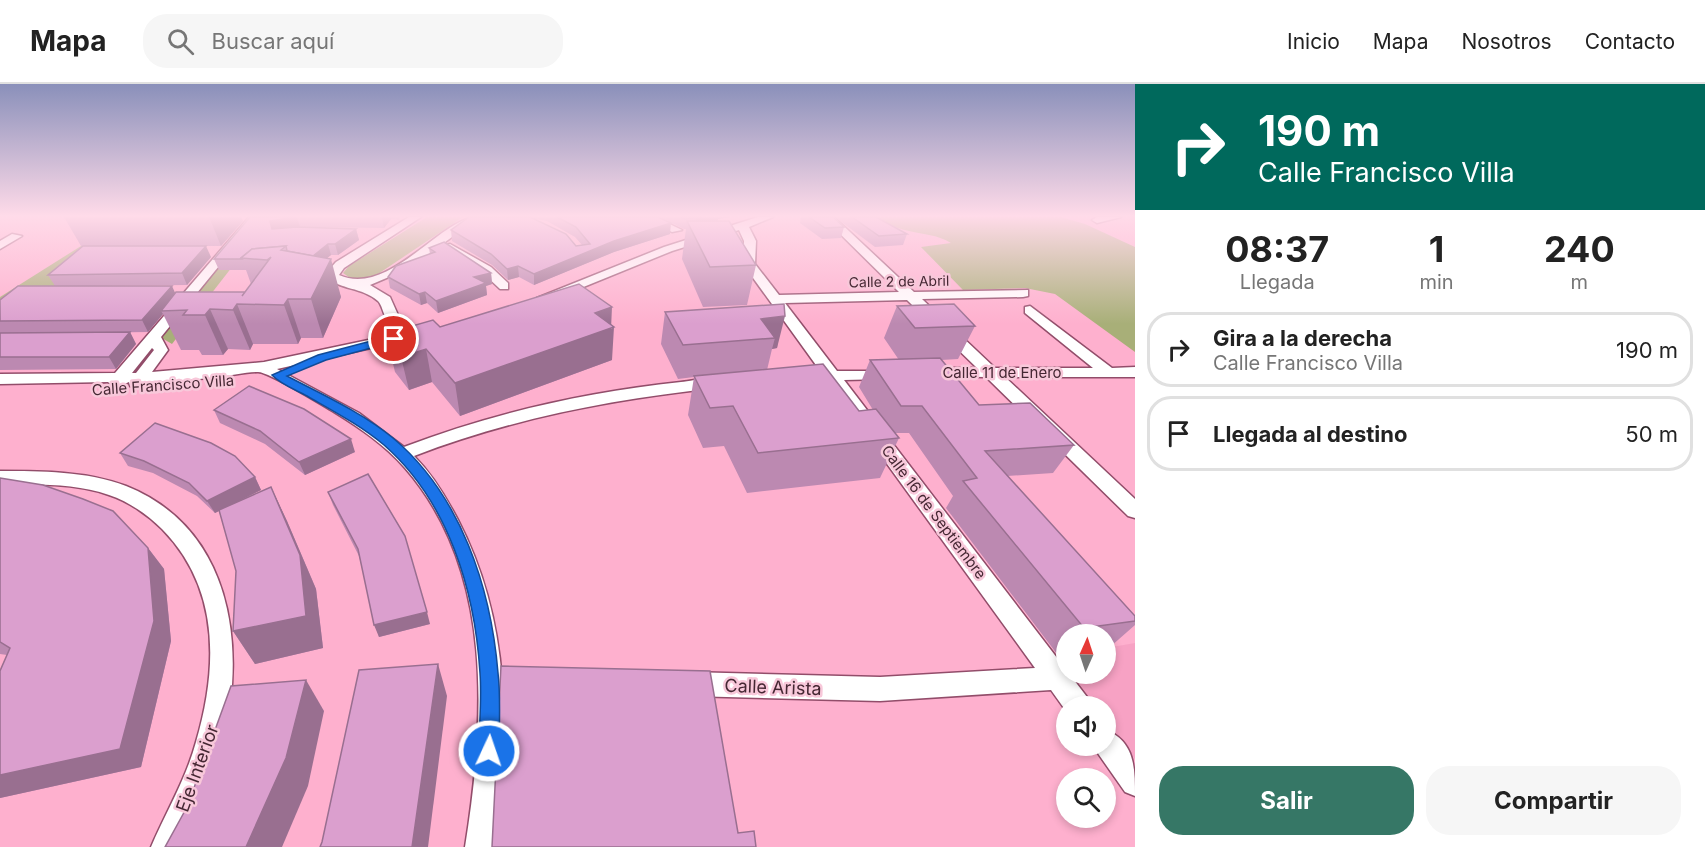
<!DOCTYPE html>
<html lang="es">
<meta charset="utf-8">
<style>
:root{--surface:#fff;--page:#f6f6f6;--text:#222;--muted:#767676;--line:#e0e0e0;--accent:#367766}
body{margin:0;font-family:Inter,sans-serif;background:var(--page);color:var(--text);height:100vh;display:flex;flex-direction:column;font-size:22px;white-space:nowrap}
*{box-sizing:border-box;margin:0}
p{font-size:20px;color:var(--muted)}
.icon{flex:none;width:33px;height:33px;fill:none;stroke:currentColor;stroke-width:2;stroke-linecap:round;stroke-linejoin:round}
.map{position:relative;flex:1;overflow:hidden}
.details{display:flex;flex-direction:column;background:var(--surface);width:570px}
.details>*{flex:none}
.banner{background:#00695c;color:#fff;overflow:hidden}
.needle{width:39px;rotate:3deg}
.fabs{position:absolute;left:1056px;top:540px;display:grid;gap:12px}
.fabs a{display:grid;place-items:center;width:60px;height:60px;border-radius:50%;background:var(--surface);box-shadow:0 3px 9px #0003;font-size:30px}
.pin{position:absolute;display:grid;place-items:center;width:51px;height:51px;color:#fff;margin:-26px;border:3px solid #fff;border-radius:50%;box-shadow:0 2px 6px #0007}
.me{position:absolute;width:66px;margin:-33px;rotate:3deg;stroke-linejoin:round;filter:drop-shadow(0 0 4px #0008)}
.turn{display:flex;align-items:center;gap:21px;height:126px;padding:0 24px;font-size:27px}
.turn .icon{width:78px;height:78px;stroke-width:2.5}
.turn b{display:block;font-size:42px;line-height:51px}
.eta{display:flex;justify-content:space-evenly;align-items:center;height:102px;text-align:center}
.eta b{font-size:36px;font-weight:700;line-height:42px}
.cta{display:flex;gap:12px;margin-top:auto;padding:12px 24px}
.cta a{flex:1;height:69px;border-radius:24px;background:var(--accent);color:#fff;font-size:24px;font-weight:700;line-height:69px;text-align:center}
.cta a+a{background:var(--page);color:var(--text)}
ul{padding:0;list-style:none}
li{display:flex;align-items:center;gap:18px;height:75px;margin:0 12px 9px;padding:0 12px;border:3px solid var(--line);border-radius:24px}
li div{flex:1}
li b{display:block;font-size:22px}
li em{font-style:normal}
header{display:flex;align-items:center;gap:36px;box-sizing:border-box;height:84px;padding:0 30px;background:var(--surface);border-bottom:2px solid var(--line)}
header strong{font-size:28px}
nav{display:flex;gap:33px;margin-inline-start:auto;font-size:21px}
.search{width:420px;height:54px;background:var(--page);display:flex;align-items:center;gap:15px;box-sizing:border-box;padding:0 21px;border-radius:24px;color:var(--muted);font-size:22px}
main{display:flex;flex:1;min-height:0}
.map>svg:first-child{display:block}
</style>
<header>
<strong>Mapa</strong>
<div class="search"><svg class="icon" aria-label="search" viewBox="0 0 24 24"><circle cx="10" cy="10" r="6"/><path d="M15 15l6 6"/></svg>Buscar aquí</div>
<nav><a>Inicio</a><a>Mapa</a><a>Nosotros</a><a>Contacto</a></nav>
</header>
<main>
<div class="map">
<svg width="1135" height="763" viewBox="0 0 1135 763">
<rect width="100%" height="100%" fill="#feb0ce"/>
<polygon fill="#f7a2c4" points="1135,559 1135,675 1106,635 1106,622 1096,622 1072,590 1106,590 1106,564"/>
<g fill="#a8af78">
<polygon points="258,133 271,133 172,260 160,253"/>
<polygon points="427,133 463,133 375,192 353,196 343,189 349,182"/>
<path d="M862,133H1061L1085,140L1135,163V268L1055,210L1025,204L963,206L921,163L951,159C936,150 925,151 909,147C892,144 879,134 862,133Z"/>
<polygon points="81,162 93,162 55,203 0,234 0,213"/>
</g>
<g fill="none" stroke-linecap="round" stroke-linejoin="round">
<g stroke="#924d6a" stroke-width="3">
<g id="street">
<path d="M249,133H259L161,253L168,266L152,288L264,278L411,247L416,248V254L277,285L359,329L404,363C493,329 586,308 681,298C692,297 717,290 725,299L717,304C613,315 513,334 414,372C433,391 446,413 458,436C512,540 509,649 495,763H465C485,638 495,487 405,384C385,361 360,344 334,328C322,321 269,288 258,288C245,288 231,292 218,293C193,296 169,297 145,298L136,304L130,302L129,298L115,304L108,298L0,300V290L115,289ZM152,264L154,266L136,289H132Z"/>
<path d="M409,133H421L344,184L339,191C390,214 442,131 479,133L410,184L370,201L390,213L398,231L391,235L386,234C383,229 382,221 378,217C362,203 340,206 327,193L328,187L336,178Z"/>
<polygon points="642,133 655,133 682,146 672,148"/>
<polygon points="758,133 773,133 749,143 756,157 755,180 779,211 899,208 823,133 834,133 914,208 1028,206 1028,212 1023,213 922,215 995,284 1093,284 1025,229 1025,223 1030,222 1112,284 1135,283 1135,293 1005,293 1135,415 1135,434 1128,432 986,293 922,292 919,289 927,284 977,284 907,216 785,219 837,287 892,287 895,290 887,295 844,296 1087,613 1090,622 1066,622 1066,627 1051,606 880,617 689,612 680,608 677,600 680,592 689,588 880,593 1035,584 827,297 807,298 799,293 807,288 821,288 743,180 744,157 739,146 672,167 549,217 544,218 537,214 664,163"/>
<polygon points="1121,133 1097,139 1092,136 1097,133"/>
<polygon points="12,150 22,152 0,165 0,157"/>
<polygon points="450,160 491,183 508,199 508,205 500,205 483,189 446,165 446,161"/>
<path d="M0,387C41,387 87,387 126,402C231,444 247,560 223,658C214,694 196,729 181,763H151C166,728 186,695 196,658C218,583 220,504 162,445C148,431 128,417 109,411C75,399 35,400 0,401Z"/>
<path d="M1106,646C1135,658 1135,684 1135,712L1125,708L1097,668L1094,662H1106Z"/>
</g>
</g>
<use href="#street" fill="#fff" fill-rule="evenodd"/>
</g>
<g fill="#bc89b1" fill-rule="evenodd">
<polygon points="64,133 241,133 243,137 221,162 142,162 211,173 187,201 89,202 175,209 245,209 251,200 246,186 219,186 214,175 250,133 400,133 399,136 391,135 384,144 303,143 356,145 359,156 338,171 331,171 327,174 341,213 323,254 301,254 298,260 253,260 250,266 228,265 223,271 202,271 199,266 181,266 163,230 148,248 73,249 130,248 136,260 116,285 0,286 0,216 55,202 48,191 83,162 81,162"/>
<path d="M469,133H658L670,150L614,168L534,201L519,193L508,196L492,181L452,157L451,146ZM535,135L547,137L575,153L582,161L576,162Z"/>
<polygon points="660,133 730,133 718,135 718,137 756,181 747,221 703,223 682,175 686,145 684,145"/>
<polygon points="801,133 833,133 844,143 841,154 822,155 800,139"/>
<polygon points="835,133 876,133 907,150 903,161 875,163"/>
<polygon points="429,164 491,189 492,200 486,202 487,211 438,229 427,219 421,221 390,204 388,193 430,170"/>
<polygon points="784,220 777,264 772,265 767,286 859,327 873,326 859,303 870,276 899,276 884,254 897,222 975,242 958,275 941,276 979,321 1074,361 1053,389 1007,392 1135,532 1135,541 1110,563 1106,563 1106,550 1066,550 1066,569 1057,570 946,424 953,412 909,349 895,349 899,354 880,394 747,409 724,362 703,364 688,331 694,293 678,295 661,260 665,228"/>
<polygon points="611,241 612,276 460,332 432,298 409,306 395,288 387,255 406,249 405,244"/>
<polygon points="214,326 355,368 305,391 265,360 220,339"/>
<polygon points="120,369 255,393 261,406 243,415 271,403 287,437 316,505 323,564 255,580 233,547 236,487 219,427 215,429 197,412 153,389 128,382"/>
<polygon points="0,394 148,464 164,485 171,557 141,683 0,714 0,587 7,571 0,570"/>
<polygon points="328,408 430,540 379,553 359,472 333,421"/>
</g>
<g fill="#996f90">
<polygon points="209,133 241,133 243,137 221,162"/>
<polygon points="294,133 297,133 300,143 275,155 270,137"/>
<polygon points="382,133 390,133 391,135 384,144"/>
<polygon points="700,133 730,133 718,135 718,138 695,144 696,134"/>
<polygon points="671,139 670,150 614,168 534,201 534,190 614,157"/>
<polygon points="356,145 359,156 338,171 335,160"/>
<polygon points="328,160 331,171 311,187 308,176"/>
<polygon points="206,162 211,173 187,201 182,189"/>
<polygon points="331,175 341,213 323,254 311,215"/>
<polygon points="518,182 519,193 508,196 507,185"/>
<polygon points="491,189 492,200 486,202 487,211 438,229 436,217 474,193"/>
<polygon points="172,202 177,213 161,227 163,230 148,248 142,236"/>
<polygon points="425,208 427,219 421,221 419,210"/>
<polygon points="288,215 301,254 298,260 284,221"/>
<polygon points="237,220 253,260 250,266 233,226"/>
<polygon points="612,223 611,245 614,243 612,276 460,332 455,299 595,229"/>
<polygon points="210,225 228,265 223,271 205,231"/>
<polygon points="785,232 777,264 772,265 775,254 761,235"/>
<polygon points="130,248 136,260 116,285 109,273"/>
<polygon points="426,265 432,298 409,306 401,273"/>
<polygon points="351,355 355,368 305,391 299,378"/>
<polygon points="255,393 261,406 215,429 207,417"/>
<polygon points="271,403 287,437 316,505 323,564 255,580 233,547"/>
<polygon points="148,464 164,485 171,557 141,683 0,714 0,691"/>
<polygon points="427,528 430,540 379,553 374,541"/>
<polygon points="438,580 447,612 428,763 412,763"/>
<polygon points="306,596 324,627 308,702 282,763 246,763"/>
</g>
<g fill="#db9fce" stroke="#996f90" stroke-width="1.5">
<polygon points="250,133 294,133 270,137 272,145 297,143 356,145 335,160 328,160 313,172 287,167 286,162 252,165 241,174 242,175 214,175"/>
<polygon points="469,133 530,133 566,150 576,162 590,160 576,143 557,133 658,133 671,139 614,157 534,190 518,182 507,185 491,170 451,146"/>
<polygon points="681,133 700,133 685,135"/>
<polygon points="809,133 833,133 844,143 825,144"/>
<polygon points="852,133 876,133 907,150 879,152"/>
<polygon points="687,137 729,137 756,181 710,183"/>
<polygon points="444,158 491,189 474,193 486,199 436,217 425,208 419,210 388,193 396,182 435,168 429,164"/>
<polygon points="83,162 206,162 182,189 48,191"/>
<polygon points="286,162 281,166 331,175 311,215 288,215 284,221 237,220 233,226 210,225 205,231 183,231 187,226 161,227 176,208 245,208 242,212 271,173 267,176 241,174 252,165"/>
<polygon points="579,200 612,223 595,229 614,243 455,299 426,265 401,273 387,255 409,248 405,244 433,236 440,243"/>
<polygon points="18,202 172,202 142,236 0,237 0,216"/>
<polygon points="784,220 785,232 761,235 775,254 683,261 665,228"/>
<polygon points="954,220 975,242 915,244 897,222"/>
<polygon points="130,248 109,273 0,273 0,249"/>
<polygon points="940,274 979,321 1030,319 1074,361 985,367 1135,532 1135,537 1084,544 963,397 977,394 922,322 901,322 870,276"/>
<polygon points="823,280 859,327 876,325 899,354 758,369 733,322 710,324 694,292"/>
<polygon points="249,302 304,325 351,355 299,378 260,347 214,326"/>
<polygon points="155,339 211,359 235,372 255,393 207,417 189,399 144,377 120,369"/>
<polygon points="368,390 405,452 427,528 374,541 358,465 328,408"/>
<polygon points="0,394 43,401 83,415 113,427 148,464 154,537 120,665 0,691 0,587 10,564 0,558"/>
<polygon points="271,403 300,471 306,532 233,547 236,487 219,426"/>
<polygon points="438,580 412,763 320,763 322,758 359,586"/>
<polygon points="501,582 710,587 738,749 754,747 756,763 492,763"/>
<polygon points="306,596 286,674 246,763 165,763 187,723 231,602"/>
</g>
<linearGradient id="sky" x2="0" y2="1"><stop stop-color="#8a90ba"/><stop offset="0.55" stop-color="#ffdbe9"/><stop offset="1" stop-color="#ffdbe9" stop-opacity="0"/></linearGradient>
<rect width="1135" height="240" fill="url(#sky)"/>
<path fill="#1a73e8" stroke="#114b97" stroke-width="1.5" d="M394,251L398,252V257L326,276L287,292C323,311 361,328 393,354C461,411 491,504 498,589C501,615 499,641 499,667L496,674L489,677L482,674L479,667C479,641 482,615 480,589C475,506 448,417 384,361C360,341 333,327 307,312C296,306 280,300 272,291L318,271Z"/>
<g text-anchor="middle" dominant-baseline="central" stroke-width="5" stroke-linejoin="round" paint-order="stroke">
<g font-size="14" fill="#452733" stroke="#f8c8da">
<text transform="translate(899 197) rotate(-1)">Calle 2 de Abril</text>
</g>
<g font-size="15" fill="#452733" stroke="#f8c8da">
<text x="1002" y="288">Calle 11 de Enero</text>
<text transform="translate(163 301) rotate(-4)">Calle Francisco Villa</text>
<text transform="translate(934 428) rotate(53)">Calle 16 de Septiembre</text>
</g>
<g font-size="18" fill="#452733" stroke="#f8c8da">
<text transform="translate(773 603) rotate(2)">Calle Arista</text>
<text transform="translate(197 684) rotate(-70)">Eje Interior</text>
</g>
</g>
</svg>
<div class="fabs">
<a><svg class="needle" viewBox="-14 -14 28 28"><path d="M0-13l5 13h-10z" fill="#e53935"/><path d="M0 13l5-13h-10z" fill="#767676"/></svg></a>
<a><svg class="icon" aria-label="sound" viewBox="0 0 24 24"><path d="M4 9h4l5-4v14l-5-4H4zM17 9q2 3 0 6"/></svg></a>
<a><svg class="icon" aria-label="search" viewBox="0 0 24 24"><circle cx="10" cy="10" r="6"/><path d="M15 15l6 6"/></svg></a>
</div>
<div class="pin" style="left:394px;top:255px;background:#d93025"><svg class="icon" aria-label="arrive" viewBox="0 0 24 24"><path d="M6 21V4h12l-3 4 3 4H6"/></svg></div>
<svg class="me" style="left:489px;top:667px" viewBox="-20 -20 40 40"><circle r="17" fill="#1a73e8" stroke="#fff" stroke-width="3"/><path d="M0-11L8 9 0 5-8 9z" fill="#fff"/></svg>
</div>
<section class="details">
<div class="banner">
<div class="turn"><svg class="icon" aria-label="right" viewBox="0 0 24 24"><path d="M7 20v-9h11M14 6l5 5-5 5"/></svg><div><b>190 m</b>Calle Francisco Villa</div></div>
</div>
<div class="eta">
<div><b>08:37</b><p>Llegada</p></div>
<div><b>1</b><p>min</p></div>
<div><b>240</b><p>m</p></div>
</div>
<ul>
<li><svg class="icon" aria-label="right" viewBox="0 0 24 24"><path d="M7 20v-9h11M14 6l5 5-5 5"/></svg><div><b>Gira a la derecha</b><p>Calle Francisco Villa</p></div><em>190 m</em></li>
<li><svg class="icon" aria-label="arrive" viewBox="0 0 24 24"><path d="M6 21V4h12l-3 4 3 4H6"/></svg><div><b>Llegada al destino</b></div><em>50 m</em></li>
</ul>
<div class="cta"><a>Salir</a><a>Compartir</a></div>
</section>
</main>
